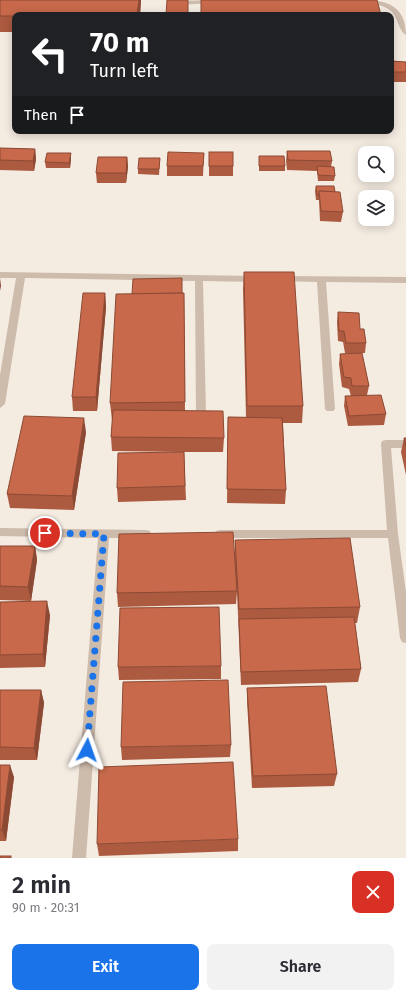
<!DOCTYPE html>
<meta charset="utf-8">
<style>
:root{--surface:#fff;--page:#f2f2f3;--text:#2b2b33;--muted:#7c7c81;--accent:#1a73e8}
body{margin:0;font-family:"Fira Sans",sans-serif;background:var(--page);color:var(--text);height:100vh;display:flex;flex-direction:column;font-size:15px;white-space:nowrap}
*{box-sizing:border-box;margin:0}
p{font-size:13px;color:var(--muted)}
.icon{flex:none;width:22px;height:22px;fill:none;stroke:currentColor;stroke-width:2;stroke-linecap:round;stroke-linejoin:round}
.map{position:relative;height:858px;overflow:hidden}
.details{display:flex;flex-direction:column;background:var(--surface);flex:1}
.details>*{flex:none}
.banner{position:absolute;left:12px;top:12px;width:382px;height:122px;border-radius:8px;box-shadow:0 2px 10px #0003;background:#202124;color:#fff;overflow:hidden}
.tools{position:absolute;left:358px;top:146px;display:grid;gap:8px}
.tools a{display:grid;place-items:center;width:36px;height:36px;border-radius:8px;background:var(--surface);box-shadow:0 2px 10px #0003;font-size:20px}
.pin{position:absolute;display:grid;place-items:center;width:34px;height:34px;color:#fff;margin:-17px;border:2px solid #fff;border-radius:50%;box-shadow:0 1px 4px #0007}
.me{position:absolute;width:44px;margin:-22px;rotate:4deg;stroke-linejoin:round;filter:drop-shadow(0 0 3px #0008)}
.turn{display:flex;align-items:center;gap:14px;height:84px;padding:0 12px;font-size:18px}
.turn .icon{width:52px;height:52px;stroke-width:2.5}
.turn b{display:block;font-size:28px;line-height:34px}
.then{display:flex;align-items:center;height:38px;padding:0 12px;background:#0003;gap:8px;font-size:15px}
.round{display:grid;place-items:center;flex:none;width:42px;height:42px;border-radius:8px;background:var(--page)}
.headline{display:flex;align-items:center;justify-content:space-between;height:68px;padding:0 12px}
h1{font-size:24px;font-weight:600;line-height:30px}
.cta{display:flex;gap:8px;margin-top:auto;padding:8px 12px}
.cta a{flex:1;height:46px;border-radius:8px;background:var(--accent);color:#fff;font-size:16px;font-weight:600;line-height:46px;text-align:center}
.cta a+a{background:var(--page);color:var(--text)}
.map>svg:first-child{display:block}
</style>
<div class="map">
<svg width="406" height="858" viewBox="0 0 406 858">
<rect width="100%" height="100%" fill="#f4ebe1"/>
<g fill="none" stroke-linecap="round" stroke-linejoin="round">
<g fill="#cdbbac" fill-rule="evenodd">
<polygon points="214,0 216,1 216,3 176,5 173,3 176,1"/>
<path d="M365,0C389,0 406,8 406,35C399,32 398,17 391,11C383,4 372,5 365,0Z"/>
<polygon points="0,272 256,276 260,279 256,282 203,281 206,415 201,419 196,415 195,281 25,278 5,404 0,408 0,375 16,278 0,278"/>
<polygon points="282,276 406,277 406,283 326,282 335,409 333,411 327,411 325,409 317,282 279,281 278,279 279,277"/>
</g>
<g fill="#cdbbac" fill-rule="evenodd">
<polygon points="386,440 406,440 406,448 391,448 398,534 406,592 406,643 402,642 400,638 388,538 220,538 216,537 215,534 216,531 220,530 387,530 381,444 382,441"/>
<polygon points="0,528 146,530 150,531 151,534 150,537 146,538 109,538 86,858 72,858 98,538 0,536"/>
</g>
</g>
<g fill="#ac5a40">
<polygon points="0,0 141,0 140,15 15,15 15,32 0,32"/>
<polygon points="391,61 406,62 406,82 391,82"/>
<polygon points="0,148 35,149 36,159 34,171 0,170"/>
<polygon points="287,151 332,161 331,167 335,176 334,181 318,181 317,171 287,170 286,161"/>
<polygon points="209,152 233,166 233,176 209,176"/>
<polygon points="204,153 203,176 167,176 167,166"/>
<polygon points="259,156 285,166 285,171 259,171"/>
<polygon points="127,157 128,167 126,183 97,183 96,173"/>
<polygon points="71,158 70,168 46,168 45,162"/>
<polygon points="160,158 159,175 138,174 138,169"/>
<polygon points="316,186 335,192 343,212 341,222 320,221 319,200 316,200 315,191"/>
<polygon points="244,272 303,406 302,423 283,423 286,490 285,504 227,503 228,417 246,417 243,289"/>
<polygon points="105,293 106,307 97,411 73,411 72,397"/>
<polygon points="182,293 184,293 185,411 224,438 223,452 184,452 186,500 118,502 117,488 183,452 112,451 111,437 113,420 112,420 110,403"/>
<polygon points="338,312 360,329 366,343 365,353 362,353 369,386 367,395 386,414 384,425 348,426 344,406 345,396 351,396 349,389 342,387 339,364 340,354 358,353 345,353 343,342 338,341 337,322"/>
<polygon points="86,432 74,510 10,508 7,494"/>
<polygon points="404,438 406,438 406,475 401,452"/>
<polygon points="235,540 360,607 357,623 355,623 361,669 358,682 241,685 237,592 236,604 118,607 117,593 235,555"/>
<polygon points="0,546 35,546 37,560 31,601 0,600"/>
<polygon points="0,602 50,615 45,667 0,668"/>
<polygon points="221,666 221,679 119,680 118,667"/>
<polygon points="247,688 337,774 334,786 252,788 247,701"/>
<polygon points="0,690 41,690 44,703 37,760 0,760"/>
<polygon points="231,745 230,757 122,760 121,747"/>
<polygon points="0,765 14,777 6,841 0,841"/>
<polygon points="238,839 238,851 99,856 97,844"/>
</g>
<g fill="#8c4a34">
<polygon points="139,0 141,0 140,15 137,15"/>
<polygon points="35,149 36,159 34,171 33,161"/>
<polygon points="71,153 71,158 70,168 69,163"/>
<polygon points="127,157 128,167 126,183 126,173"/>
<polygon points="0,278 1,286 0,291"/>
<polygon points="105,293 106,307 97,411 96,397"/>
<polygon points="84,418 86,432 74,510 72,496"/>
<polygon points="35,546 37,560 31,601 28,587"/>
<polygon points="47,601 50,615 45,667 43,654"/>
<polygon points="41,690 44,703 37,760 34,748"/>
<polygon points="10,765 14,777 6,841 2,830"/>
</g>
<g fill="#c8694b" stroke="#8c4a34">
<polygon points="0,0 139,0 137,15 15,15 15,16 0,16"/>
<polygon points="167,0 188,0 188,15 166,15"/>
<polygon points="201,0 377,0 381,15 201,15"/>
<polygon points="391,61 406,62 406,72 391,72"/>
<polygon points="0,148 35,149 33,161 0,160"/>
<polygon points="287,151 330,151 332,161 288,160"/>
<polygon points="168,152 204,153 203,166 167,166"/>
<rect x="209" y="152" width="24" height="14"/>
<polygon points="47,153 71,153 69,163 45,162"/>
<polygon points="259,156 284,156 285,166 259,166"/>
<polygon points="98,157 127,157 126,173 96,173"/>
<polygon points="139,158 160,158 159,169 138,169"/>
<polygon points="317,166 334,167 335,176 318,175"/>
<polygon points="316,186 334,186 335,192 319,191 319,195 317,195"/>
<polygon points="319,191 340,192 343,212 321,211"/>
<polygon points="244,272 294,272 303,406 247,406"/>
<polygon points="182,278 182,293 132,294 133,279"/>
<polygon points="83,293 105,293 96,397 72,397"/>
<polygon points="184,293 185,402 110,403 116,294"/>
<polygon points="338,312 359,313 360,329 364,329 366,343 346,343 344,331 339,331"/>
<polygon points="362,353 369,386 352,386 351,378 344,377 340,354"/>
<polygon points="381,395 386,414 349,416 345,396"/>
<polygon points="113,410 223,411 224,438 111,437"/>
<polygon points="24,416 84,418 72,496 7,494"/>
<polygon points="228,417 282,418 286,490 227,489"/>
<polygon points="404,438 406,438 406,447"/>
<polygon points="184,452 185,486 117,488 118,453"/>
<polygon points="233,532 237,591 117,593 119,534"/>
<polygon points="350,538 360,607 239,609 235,540"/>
<polygon points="0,546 35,546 28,587 0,586"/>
<polygon points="47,601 43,654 0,655 0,602"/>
<polygon points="219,607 221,666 118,667 120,608"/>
<polygon points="354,617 361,669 241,672 239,619"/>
<polygon points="228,680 231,745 121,747 123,682"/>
<polygon points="326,686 337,774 253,776 247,688"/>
<polygon points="0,690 41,690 34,748 0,747"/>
<polygon points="233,762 238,839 97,844 99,767"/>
<polygon points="0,765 10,765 2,830 0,830"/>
<rect x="0" y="856" width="11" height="2"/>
</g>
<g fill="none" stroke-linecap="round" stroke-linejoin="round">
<polyline stroke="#1a73e8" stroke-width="7" stroke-dasharray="0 12.6" points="45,533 104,534 87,750"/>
</g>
</svg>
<div class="tools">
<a><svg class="icon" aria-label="search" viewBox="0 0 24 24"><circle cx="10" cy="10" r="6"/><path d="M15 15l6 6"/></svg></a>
<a><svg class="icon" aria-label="layers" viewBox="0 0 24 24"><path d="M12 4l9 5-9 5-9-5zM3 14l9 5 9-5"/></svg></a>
</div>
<div class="pin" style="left:45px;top:533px;background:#d93025"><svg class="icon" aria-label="arrive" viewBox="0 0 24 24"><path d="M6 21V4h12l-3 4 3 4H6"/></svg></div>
<svg class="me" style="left:87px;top:750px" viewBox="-20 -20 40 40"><path d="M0-17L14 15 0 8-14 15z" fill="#1a73e8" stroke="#fff" stroke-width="4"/></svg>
<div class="banner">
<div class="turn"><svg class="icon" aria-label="left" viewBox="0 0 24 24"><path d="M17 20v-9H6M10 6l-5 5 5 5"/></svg><div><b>70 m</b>Turn left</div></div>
<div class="then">Then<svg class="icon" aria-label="arrive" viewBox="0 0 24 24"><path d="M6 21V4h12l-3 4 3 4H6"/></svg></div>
</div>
</div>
<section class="details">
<div class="headline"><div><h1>2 min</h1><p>90 m · 20:31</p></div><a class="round" style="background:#d93025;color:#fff"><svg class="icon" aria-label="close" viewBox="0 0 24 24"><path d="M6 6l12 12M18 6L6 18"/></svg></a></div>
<div class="cta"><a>Exit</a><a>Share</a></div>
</section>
